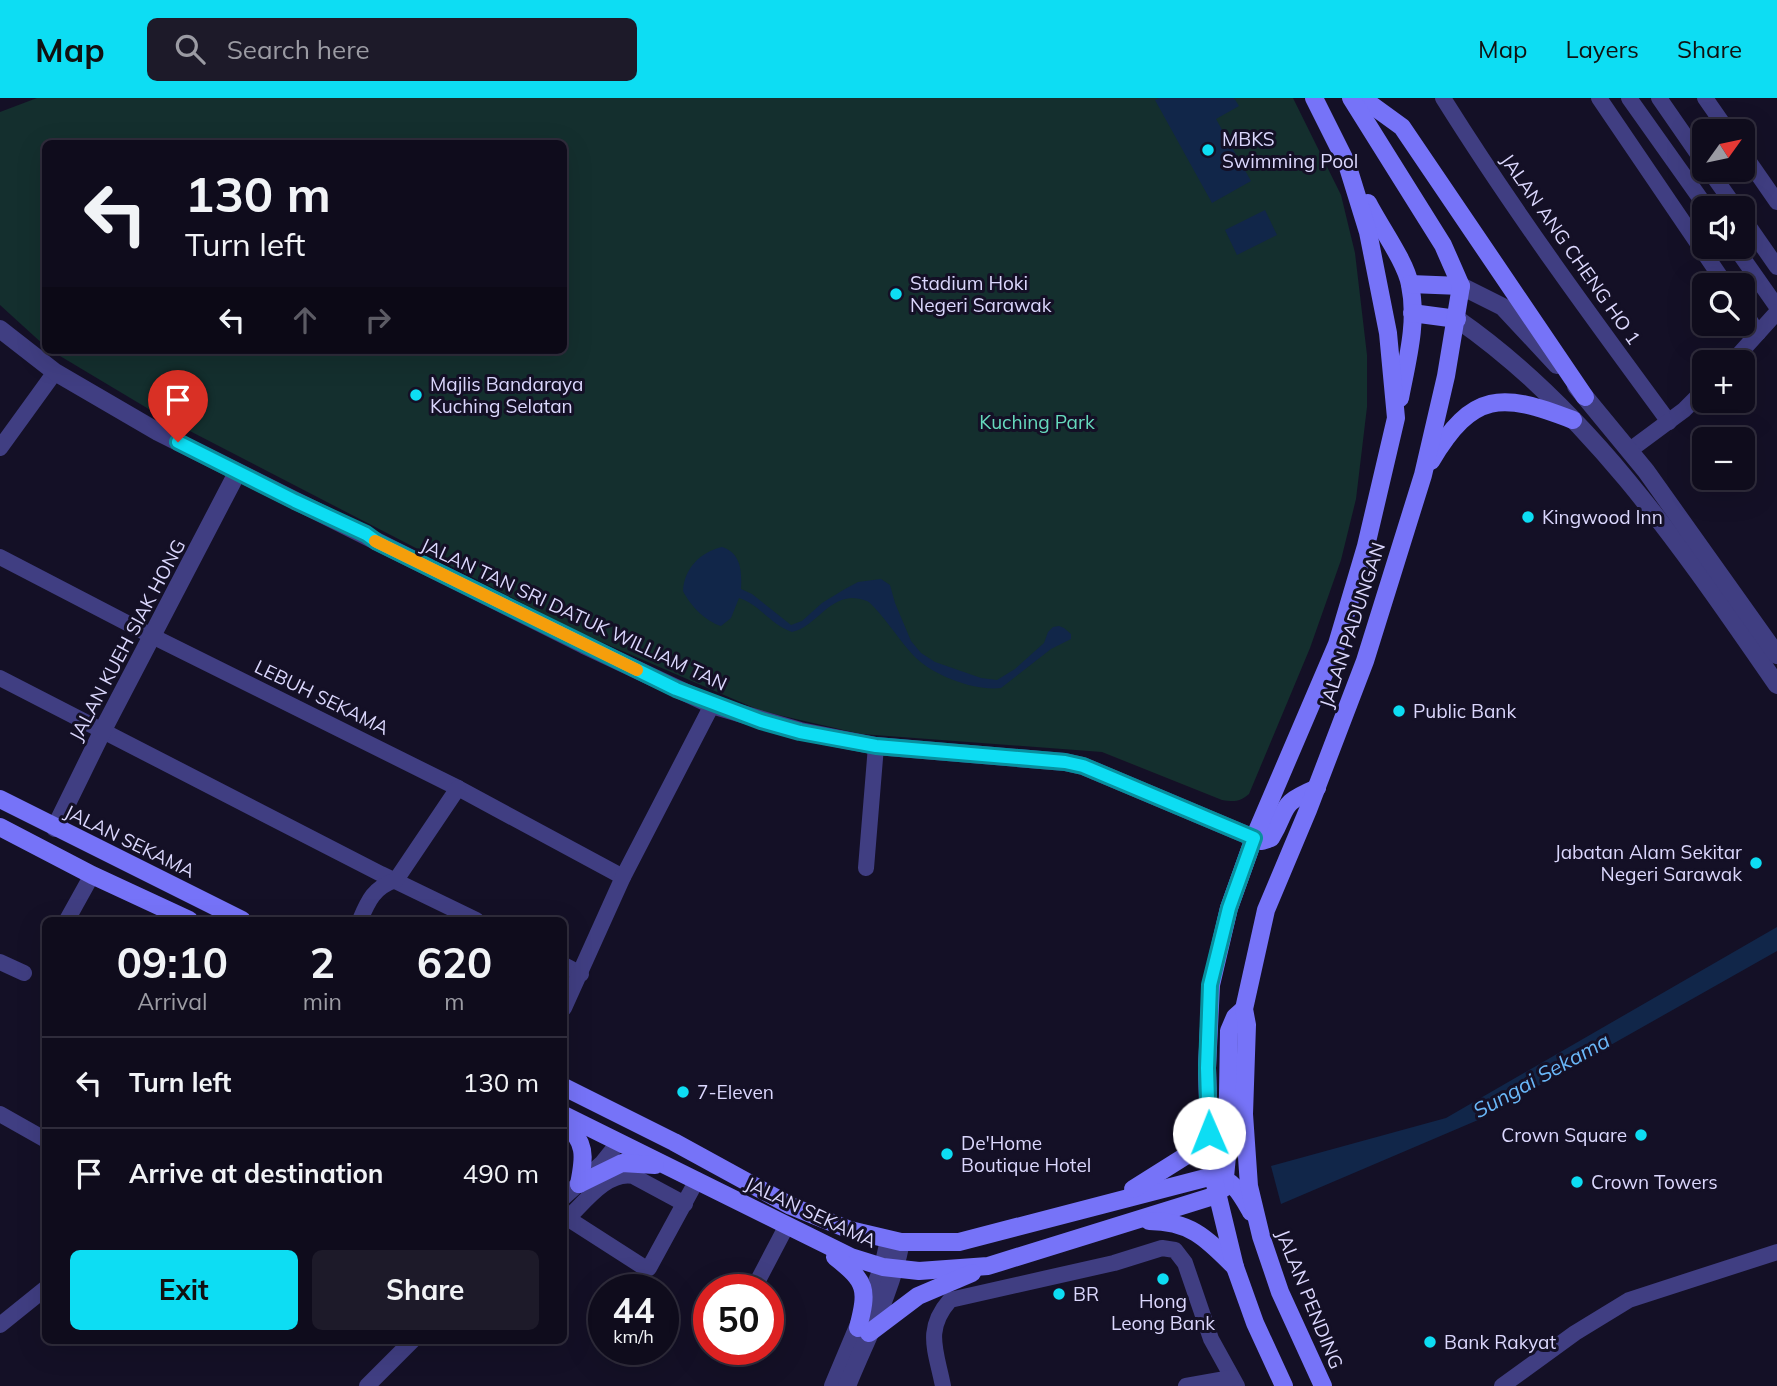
<!DOCTYPE html>
<meta charset="utf-8">
<style>
:root{--surface:#0f0c1c;--page:#1d1a29;--text:#f1f3f6;--muted:#9b9ba3;--line:#2f2c3b;--accent:#0dddf3}
body{margin:0;font-family:Mulish,sans-serif;background:var(--page);color:var(--text);height:100vh;display:flex;flex-direction:column;font-size:26px;white-space:nowrap}
*{box-sizing:border-box;margin:0}
p{font-size:23px;color:var(--muted)}
.icon{flex:none;width:38px;height:38px;fill:none;stroke:currentColor;stroke-width:2;stroke-linecap:round;stroke-linejoin:round}
.map{position:relative;flex:1;overflow:hidden}
.panel{position:absolute;left:42px;top:819px;width:525px;height:427px;display:flex;flex-direction:column;background:var(--surface);border-radius:10px;box-shadow:0 7px 28px #0002,0 0 0 2px var(--line)}
.panel>*{flex:none}
.hud{position:absolute;left:42px;top:42px;width:525px;height:214px;border-radius:10px;box-shadow:0 7px 28px #0002,0 0 0 2px var(--line);background:#0f0c1c;color:var(--text);overflow:hidden}
.needle{width:46px;rotate:57deg}
.fabs{position:absolute;left:1692px;top:21px;display:grid;gap:14px}
.fabs a{display:grid;place-items:center;width:63px;height:63px;border-radius:10px;background:var(--surface);box-shadow:0 7px 28px #0002,0 0 0 2px var(--line);font-size:35px}
.speed{position:absolute;left:588px;top:1176px;display:flex;gap:14px;font-size:35px;font-weight:700;text-align:center}
.speed>*{display:grid;place-content:center;width:91px;height:91px;border-radius:50%;background:var(--surface);box-shadow:0 7px 28px #0002,0 0 0 2px var(--line);line-height:1}
.speed small{font-size:18px;font-weight:400}
.speed .limit{border:10px solid #d22;background:#fff;color:#111}
.pin{position:absolute;display:grid;place-items:center;width:60px;height:60px;color:#fff;margin:-72px -30px;border-radius:50% 50% 50% 0;rotate:-45deg;box-shadow:0 0 7px #0007}
.pin .icon{rotate:45deg}
.me{position:absolute;width:77px;margin:-38px;rotate:359deg;stroke-linejoin:round;filter:drop-shadow(0 0 5px #0008)}
.turn{display:flex;align-items:center;gap:24px;height:147px;padding:0 28px;font-size:32px}
.turn .icon{width:91px;height:91px;stroke-width:2.5}
.turn b{display:block;font-size:49px;line-height:60px}
.lanes{display:flex;align-items:center;height:66px;padding:0 28px;background:#0003;justify-content:center;gap:35px;direction:ltr}
.lanes .off{opacity:.35}
.eta{display:flex;justify-content:space-evenly;align-items:center;height:119px;text-align:center}
.eta b{font-size:42px;font-weight:700;line-height:49px}
.button{display:flex;gap:14px;margin-top:auto;padding:14px 28px}
.button a{flex:1;height:80px;border-radius:10px;background:var(--accent);color:#111;font-size:28px;font-weight:700;line-height:80px;text-align:center}
.button a+a{background:var(--page);color:var(--text)}
ul{padding:0;list-style:none}
li{display:flex;align-items:center;gap:21px;height:91px;padding:0 28px;border-top:2px solid var(--line)}
li div{flex:1}
li b{display:block;font-size:26px}
li em{font-style:normal}
header{display:flex;align-items:center;gap:42px;box-sizing:border-box;height:98px;padding:0 35px;background:var(--accent);color:#111}
header strong{font-size:33px}
nav{display:flex;gap:38px;margin-inline-start:auto;font-size:24px}
.search{width:490px;height:63px;background:var(--page);display:flex;align-items:center;gap:18px;box-sizing:border-box;padding:0 24px;border-radius:10px;color:var(--muted);font-size:26px}
.map>svg:first-child{display:block}
</style>
<header>
<strong>Map</strong>
<div class="search"><svg class="icon" aria-label="search" viewBox="0 0 24 24"><circle cx="10" cy="10" r="6"/><path d="M15 15l6 6"/></svg>Search here</div>
<nav><a>Map</a><a>Layers</a><a>Share</a></nav>
</header>
<div class="map">
<svg width="1777" height="1288" viewBox="0 0 1777 1288">
<rect width="100%" height="100%" fill="#141026"/>
<path fill="#142f2e" d="M37,0H1293L1341,97L1355,155L1367,257V309L1356,401L1341,462L1310,550L1249,696C1240,704 1234,704 1222,702L1102,654L861,636L761,613L576,533L157,316L50,252H564V46H46L45,248L0,207V14Z"/>
<g fill="#112649">
<polygon points="1159,0 1234,0 1239,8 1216,21 1251,83 1212,105 1155,2"/>
<polygon points="1265,112 1277,137 1237,157 1225,132"/>
<path d="M722,449C741,455 742,473 741,491L752,496L791,527L802,523L822,505L845,491L858,484L881,481L890,487L895,505L911,543L921,555L935,564L981,580L997,582L1015,571L1044,545L1048,534L1053,529L1059,528L1064,530L1071,536V541L1051,551L1001,590C974,593 935,578 916,560C904,549 877,508 867,503C862,501 856,500 851,500C826,502 815,529 792,534C771,527 759,506 739,500L731,520L721,528C705,523 690,507 683,493C684,471 700,454 722,449Z"/>
<polygon points="1777,829 1777,853 1478,1022 1281,1106 1271,1068 1446,1020"/>
</g>
<g fill="none" stroke-linecap="round" stroke-linejoin="round">
<g stroke="#403e82" stroke-width="16">
<path d="M1443,0C1513,112 1591,218 1669,324"/>
<polyline points="1599,0 1726,187"/>
<polyline points="1629,0 1707,110"/>
<polyline points="1659,0 1704,65"/>
<polyline points="1705,0 1728,33"/>
<polyline points="1743,55 1777,104"/>
<polyline points="1709,72 1736,110"/>
<polyline points="1743,120 1777,169"/>
<polyline points="1735,149 1777,209"/>
<polyline points="1743,212 1758,235"/>
<polyline points="1732,264 1777,214"/>
<polyline points="0,350 55,274"/>
<polyline points="1630,352 1684,312 1704,292"/>
<polyline points="0,459 152,538 458,690 623,779"/>
<polyline points="0,580 381,776 476,822"/>
<polyline points="866,770 876,648"/>
<polyline points="67,822 92,777"/>
<path d="M360,822C368,803 374,789 396,782L458,690"/>
<polyline points="0,864 24,875"/>
<polyline points="564,867 581,876"/>
<polyline points="564,910 623,779 712,607"/>
<polyline points="0,1016 46,1042"/>
<polyline points="564,1099 602,1065 618,1045"/>
<polyline points="564,1118 645,1170 649,1170 697,1082"/>
<path d="M567,1121C584,1105 607,1073 633,1078L685,1106"/>
<polyline points="753,1192 786,1129"/>
<polyline points="0,1227 46,1190"/>
<polyline points="367,1288 413,1242"/>
<path d="M943,1288C936,1252 924,1232 950,1202L1114,1165L1162,1150L1175,1152L1185,1165L1211,1241L1237,1288"/>
<polyline points="1186,1288 1231,1280"/>
<polyline points="1502,1288 1575,1235 1629,1202 1777,1154"/>
</g>
<g stroke="#403e82" stroke-width="18">
<polyline points="1461,188 1503,209 1557,267"/>
<path d="M1457,221C1591,314 1685,454 1777,587"/>
<polyline points="0,231 55,274 158,334 584,547 712,607 800,633 876,648 1065,664 1083,668 1254,740"/>
<polyline points="1576,288 1646,373 1777,557"/>
<polyline points="55,730 106,626 237,375"/>
<polyline points="833,1288 883,1169 889,1142"/>
<path d="M847,1288C866,1241 891,1195 901,1144"/>
</g>
<g stroke="#7673f8" stroke-width="18">
<polyline points="1362,0 1402,29 1585,299"/>
<path d="M1368,105C1379,127 1406,164 1410,187C1418,224 1407,263 1400,300"/>
<polyline points="1410,186 1461,188"/>
<polyline points="1412,215 1457,221"/>
<path d="M1431,363C1473,293 1501,294 1573,322"/>
<polyline points="0,701 242,822"/>
<polyline points="0,729 92,777 189,822"/>
<path d="M1254,740L1262,743L1271,740C1290,708 1277,707 1317,690"/>
<path d="M564,989L674,1044L791,1108L850,1132L901,1144H959L1213,1078C1233,1080 1242,1098 1251,1114"/>
<polyline points="564,1017 851,1159 883,1169 919,1173 988,1168 1217,1097"/>
<path d="M564,1023C586,1045 585,1057 579,1086"/>
<polyline points="579,1086 622,1065 655,1067"/>
<polyline points="1224,1090 1227,1058 1229,933 1235,919 1244,911"/>
<polyline points="1133,1091 1195,1052 1209,1035"/>
<path d="M1149,1123C1191,1123 1207,1141 1235,1169"/>
<path d="M835,1159C867,1184 868,1191 858,1230"/>
<polyline points="869,1235 918,1198 972,1175"/>
<polyline points="1284,1288 1255,1225 1235,1169 1213,1078 1209,1035 1207,970 1211,887 1229,810 1254,740 1337,546 1366,448 1396,320 1388,235 1368,134 1347,66 1314,0"/>
<polyline points="1323,1288 1280,1194 1261,1138 1249,1088 1244,1016 1247,927 1244,911 1266,812 1308,712 1365,563 1423,377 1446,278 1461,188 1443,147 1351,0"/>
</g>
</g>
<g fill="none" stroke-linecap="round" stroke-linejoin="round">
<g stroke="#08909e" stroke-width="18">
<polyline id="route" points="178,344 295,403 366,436 377,444 676,591 761,623 800,634 876,648 1065,664 1083,668 1254,740 1229,810 1210,887 1207,970 1209,1035"/>
</g>
<use href="#route" stroke="#0dddf3" stroke-width="12"/>
<polyline stroke="#f59e0b" stroke-width="12" points="375,443 637,572"/>
</g>
<g fill="#0dddf3" stroke="#141026" stroke-width="2.5">
<circle cx="1208" cy="52" r="7"/>
<circle cx="896" cy="196" r="7"/>
<circle cx="416" cy="297" r="7"/>
<circle cx="1528" cy="419" r="7"/>
<circle cx="1399" cy="613" r="7"/>
<circle cx="1756" cy="765" r="7"/>
<circle cx="683" cy="994" r="7"/>
<circle cx="1641" cy="1037" r="7"/>
<circle cx="947" cy="1056" r="7"/>
<circle cx="1577" cy="1084" r="7"/>
<circle cx="1163" cy="1181" r="7"/>
<circle cx="1059" cy="1196" r="7"/>
<circle cx="1430" cy="1244" r="7"/>
</g>
<g text-anchor="middle" dominant-baseline="central" stroke-width="6" stroke-linejoin="round" paint-order="stroke">
<g font-size="19" fill="#dbd7fd" stroke="#141026" text-anchor="start">
<text x="1222" y="41">MBKS<tspan x="1222" dy="22">Swimming Pool</tspan></text>
<text x="910" y="185">Stadium Hoki<tspan x="910" dy="22">Negeri Sarawak</tspan></text>
<text x="430" y="286">Majlis Bandaraya<tspan x="430" dy="22">Kuching Selatan</tspan></text>
<text x="1542" y="419">Kingwood Inn</text>
<text x="1413" y="613">Public Bank</text>
<text x="1742" y="754" text-anchor="end">Jabatan Alam Sekitar<tspan x="1742" dy="22">Negeri Sarawak</tspan></text>
<text x="697" y="994">7-Eleven</text>
<text x="1627" y="1037" text-anchor="end">Crown Square</text>
<text x="961" y="1045">De'Home<tspan x="961" dy="22">Boutique Hotel</tspan></text>
<text x="1591" y="1084">Crown Towers</text>
<text x="1073" y="1196">BR</text>
<text x="1163" y="1203" text-anchor="middle">Hong<tspan x="1163" dy="22">Leong Bank</tspan></text>
<text x="1444" y="1244">Bank Rakyat</text>
</g>
<g font-size="19" fill="#dbd7fd" stroke="#141026">
<text transform="translate(1571 151) rotate(55)">JALAN ANG CHENG HO 1</text>
<text transform="translate(574 516) rotate(25)">JALAN TAN SRI DATUK WILLIAM TAN</text>
<text transform="translate(1352 527) rotate(-72)">JALAN PADUNGAN</text>
<text transform="translate(127 542) rotate(-62)">JALAN KUEH SIAK HONG</text>
<text transform="translate(322 599) rotate(26)">LEBUH SEKAMA</text>
<text transform="translate(130 743) rotate(26)">JALAN SEKAMA</text>
<text transform="translate(811 1114) rotate(25)">JALAN SEKAMA</text>
<text transform="translate(1310 1201) rotate(68)">JALAN PENDING</text>
</g>
<g font-size="19" fill="#66dabd" stroke="#141026">
<text x="1037" y="324">Kuching Park</text>
</g>
<g font-size="21" font-style="italic" fill="#6ab7f8" stroke="#141026">
<text transform="translate(1541 977) rotate(-29)">Sungai Sekama</text>
</g>
</g>
</svg>
<div class="fabs">
<a><svg class="needle" viewBox="-14 -14 28 28"><path d="M0-13l5 13h-10z" fill="#e53935"/><path d="M0 13l5-13h-10z" fill="#9b9ba3"/></svg></a>
<a><svg class="icon" aria-label="sound" viewBox="0 0 24 24"><path d="M4 9h4l5-4v14l-5-4H4zM17 9q2 3 0 6"/></svg></a>
<a><svg class="icon" aria-label="search" viewBox="0 0 24 24"><circle cx="10" cy="10" r="6"/><path d="M15 15l6 6"/></svg></a>
<a>+</a>
<a>−</a>
</div>
<div class="speed"><div>44<small>km/h</small></div><div class="limit">50</div></div>
<div class="pin" style="left:178px;top:344px;background:#d93025"><svg class="icon" aria-label="arrive" viewBox="0 0 24 24"><path d="M6 21V4h12l-3 4 3 4H6"/></svg></div>
<svg class="me" style="left:1209px;top:1035px" viewBox="-20 -20 40 40"><circle r="19" fill="#fff"/><path d="M0-13L10 11 0 6-10 11z" fill="#0dddf3"/></svg>
<div class="hud">
<div class="turn"><svg class="icon" aria-label="left" viewBox="0 0 24 24"><path d="M17 20v-9H6M10 6l-5 5 5 5"/></svg><div><b>130 m</b>Turn left</div></div>
<div class="lanes"><svg class="icon" aria-label="left" viewBox="0 0 24 24"><path d="M17 20v-9H6M10 6l-5 5 5 5"/></svg><svg class="icon off" aria-label="ahead" viewBox="0 0 24 24"><path d="M12 20V5M6 11l6-6 6 6"/></svg><svg class="icon off" aria-label="right" viewBox="0 0 24 24"><path d="M7 20v-9h11M14 6l5 5-5 5"/></svg></div>
</div>
<section class="panel">
<div class="eta">
<div><b>09:10</b><p>Arrival</p></div>
<div><b>2</b><p>min</p></div>
<div><b>620</b><p>m</p></div>
</div>
<ul>
<li><svg class="icon" aria-label="left" viewBox="0 0 24 24"><path d="M17 20v-9H6M10 6l-5 5 5 5"/></svg><div><b>Turn left</b></div><em>130 m</em></li>
<li><svg class="icon" aria-label="arrive" viewBox="0 0 24 24"><path d="M6 21V4h12l-3 4 3 4H6"/></svg><div><b>Arrive at destination</b></div><em>490 m</em></li>
</ul>
<div class="button"><a>Exit</a><a>Share</a></div>
</section>
</div>
